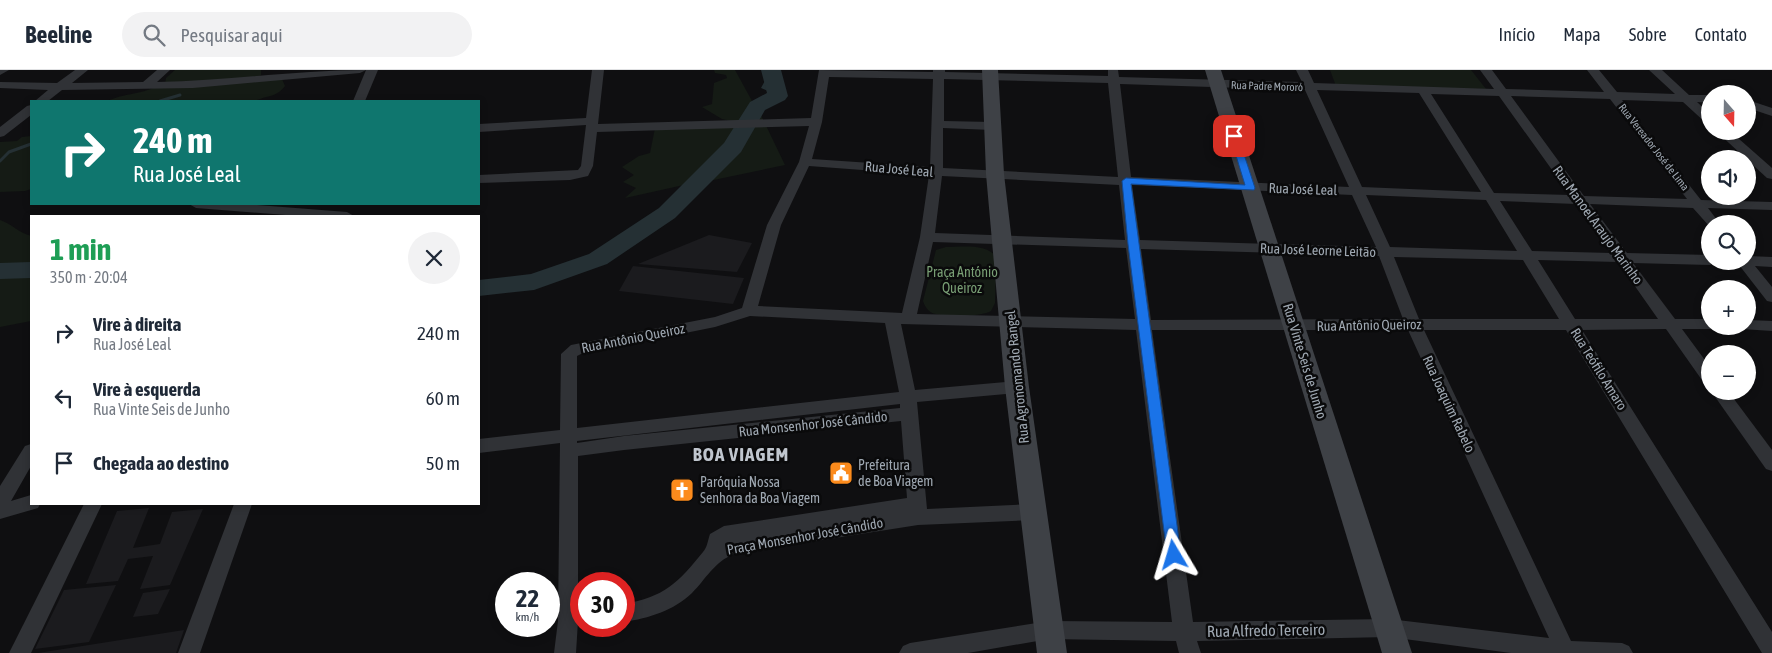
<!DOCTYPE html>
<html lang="pt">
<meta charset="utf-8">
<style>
:root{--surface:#fff;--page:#f2f2f3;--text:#1f2937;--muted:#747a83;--line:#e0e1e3}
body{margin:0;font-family:"Asap Condensed",sans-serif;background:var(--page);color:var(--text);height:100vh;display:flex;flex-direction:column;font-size:19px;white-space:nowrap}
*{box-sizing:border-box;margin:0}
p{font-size:16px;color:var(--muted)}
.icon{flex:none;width:28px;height:28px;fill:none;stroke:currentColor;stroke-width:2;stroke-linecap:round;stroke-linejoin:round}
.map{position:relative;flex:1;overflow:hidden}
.side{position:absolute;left:30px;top:145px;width:450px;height:290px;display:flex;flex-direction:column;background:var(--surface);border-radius:0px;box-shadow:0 2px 8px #0003}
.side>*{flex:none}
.top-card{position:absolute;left:30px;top:30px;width:450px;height:105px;border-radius:0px;box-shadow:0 2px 8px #0003;background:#0f766e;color:#fff;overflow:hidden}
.needle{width:32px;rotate:160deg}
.controls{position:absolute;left:1701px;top:15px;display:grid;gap:10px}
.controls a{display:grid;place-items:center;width:55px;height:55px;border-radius:50%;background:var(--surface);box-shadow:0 2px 8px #0003;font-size:25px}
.speed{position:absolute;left:495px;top:502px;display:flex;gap:10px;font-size:25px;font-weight:700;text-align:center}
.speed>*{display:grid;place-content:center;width:65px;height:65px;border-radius:50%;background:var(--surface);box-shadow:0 2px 8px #0003;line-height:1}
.speed small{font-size:12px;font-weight:400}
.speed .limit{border:8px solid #d22;background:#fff;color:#111}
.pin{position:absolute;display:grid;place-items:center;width:42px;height:42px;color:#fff;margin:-21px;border-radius:10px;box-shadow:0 2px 8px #0006}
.me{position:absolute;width:55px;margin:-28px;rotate:353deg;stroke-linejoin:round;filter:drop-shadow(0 0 4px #0008)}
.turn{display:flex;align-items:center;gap:18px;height:105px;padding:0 20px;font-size:22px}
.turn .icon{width:65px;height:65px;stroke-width:2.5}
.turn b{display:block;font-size:35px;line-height:42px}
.round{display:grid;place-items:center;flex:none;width:52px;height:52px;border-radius:26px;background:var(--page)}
.head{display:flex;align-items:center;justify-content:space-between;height:85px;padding:0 20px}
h1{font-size:30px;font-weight:700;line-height:38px;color:#1e9e55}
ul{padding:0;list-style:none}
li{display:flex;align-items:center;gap:15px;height:65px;padding:0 20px}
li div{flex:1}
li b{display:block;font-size:19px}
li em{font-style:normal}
header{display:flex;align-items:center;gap:30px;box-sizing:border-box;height:70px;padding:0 25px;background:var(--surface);border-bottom:1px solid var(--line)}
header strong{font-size:24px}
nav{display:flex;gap:28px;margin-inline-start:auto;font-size:18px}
.search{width:350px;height:45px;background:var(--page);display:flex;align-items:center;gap:12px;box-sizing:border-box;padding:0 18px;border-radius:28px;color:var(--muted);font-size:19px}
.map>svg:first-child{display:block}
</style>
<header>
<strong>Beeline</strong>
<div class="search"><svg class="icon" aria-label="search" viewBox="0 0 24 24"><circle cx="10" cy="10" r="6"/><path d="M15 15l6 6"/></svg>Pesquisar aqui</div>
<nav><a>Início</a><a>Mapa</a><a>Sobre</a><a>Contato</a></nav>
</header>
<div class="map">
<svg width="1772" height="583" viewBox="0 0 1772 583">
<rect width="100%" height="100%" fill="#0f0f11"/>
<g fill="#1b1b1e">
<polygon points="709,165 752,173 737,202 638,194"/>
<polygon points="633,196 744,208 733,234 619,221"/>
<polygon points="149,438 133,478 160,474 172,442 203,439 170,515 140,519 153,486 128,489 118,511 86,514 117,441"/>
<polygon points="116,515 89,572 35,579 64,520"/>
<polygon points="170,519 158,544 133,547 143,523"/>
<polygon points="184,560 176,583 38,583"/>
</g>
<g fill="#151b15">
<polygon points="175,0 261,0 261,5 255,9 165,14 166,8"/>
<polygon points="714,0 735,0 752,31 739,53 722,49 702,37 712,34 714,13 727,8 726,5 715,3"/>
<polygon points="1330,0 1471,0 1486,19 1336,16"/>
<path d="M282,9L285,16C276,28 267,25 255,31H107C123,24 140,24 156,17Z"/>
<polygon points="759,41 785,95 704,112 736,80"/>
<polygon points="655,58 738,58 727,76 688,114 625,128 636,118 623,112 634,105 622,97 639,86 650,83"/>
<polygon points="31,66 31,119 25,121 0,122 0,72 17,71 22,67"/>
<path d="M0,150C12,154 19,163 31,166V251L0,257Z"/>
<path d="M946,177C961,177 987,173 996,187L995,233L991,241C981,247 948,247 936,244C929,243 925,237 923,231L936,180Z"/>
</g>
<polygon fill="#253034" points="768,0 775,0 777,28 759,37 771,22 761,18 769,3"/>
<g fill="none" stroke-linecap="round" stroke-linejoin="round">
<g stroke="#253034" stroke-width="3">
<polyline points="160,31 180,25"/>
<polyline points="0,91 9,82 31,74"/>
</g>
<g fill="#253034" fill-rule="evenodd">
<polygon points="761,0 781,0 788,26 785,30 765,40 741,82 675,148 607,194 534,220 479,226 479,210 531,204 589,184 659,138 724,73 750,32 767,23"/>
<polygon points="31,192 31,208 0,209 0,193"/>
</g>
<g fill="#303236" fill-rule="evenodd">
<polygon points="0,0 9,0 0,5"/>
<path d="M75,0H88L72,13L143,12L157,0H170L157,12C227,11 296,0 366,0L360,3L193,18L62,20L48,31H35L48,20L0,18V12L57,13Z"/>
<polygon points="366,0 378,0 365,31 353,31"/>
<path d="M592,0H604L598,54L811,48L819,0L933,2V0H945V2L1108,6V0H1118L1119,7L1302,12L1296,0H1308L1314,13L1494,19L1480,0H1492L1506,19L1604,22L1587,0H1599L1617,22L1675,24L1649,0H1662L1689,25H1710V33L1697,32L1710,44V54L1706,53L1683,32L1622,30L1701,130L1772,132V140L1708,138L1720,154H1710V157L1693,138L1590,134L1627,183L1710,185V191H1716L1710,195L1633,193L1675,249H1710V256H1716L1710,259H1682L1710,297V315L1704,313L1666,259L1582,260L1772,562V583H1762L1566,260H1424L1571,571L1622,573L1629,576L1633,583H1511L1389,567L1197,571L1201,583H1179L1176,571L1049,569L968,583H899L903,576L910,573L1049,551L1172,552L1136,260L901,254L915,320L1017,311L1023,313L1025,317L1023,321L1017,323L917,332L927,439L1033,434L1040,437L1042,442L1040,447L1033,450L918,455L734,484C714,492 706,509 692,523C673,541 649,548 624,552V534C664,527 678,513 703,482C707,478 708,470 710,464L724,456L907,428L901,351L624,380L578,386V551L576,583H554L558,551L560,373L479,383V369L560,360L561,284L571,275L715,247L742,238L767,155L799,92L809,56L597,62L593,96L588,106L570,110L479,113V105L578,100L581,96L586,55L479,62V54L586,48ZM829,7L933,9L930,97L812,89L822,52ZM944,9L1108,13L1118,107L943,98V58L992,60L998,56L992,52L944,51ZM1120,14L1305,20L1349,117L1131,107ZM1317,20L1419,23L1481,122L1362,117ZM1431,24L1499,26L1570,125L1494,123ZM1511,26L1610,29L1687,129L1584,126ZM809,96L929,105L920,167L902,243L758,236L781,155ZM942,106L1119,115L1125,170L935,163ZM1132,115L1352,125L1376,177L1140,170ZM1366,125L1486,130L1517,181L1390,177ZM1500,131L1576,134L1611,183L1532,181ZM933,172L1126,178L1135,249L917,244ZM1141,179L1379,186L1403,249L1151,250ZM1394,187L1523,190L1559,249H1419ZM1538,190L1618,192L1658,249H1575ZM750,246L885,253L899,322L577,358V286L581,284L715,257ZM1152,260H1408L1549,568L1389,549L1193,552ZM900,334V338L624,366L577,373V371Z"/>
<polygon points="1748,30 1772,38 1772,46 1748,38"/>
<polygon points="31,35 31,45 4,66 0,67 0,57 27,36"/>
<polygon points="1716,61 1730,61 1772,98 1772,109 1767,108"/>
<polygon points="189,134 244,134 347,142 354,146 298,146 196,138"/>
<polygon points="1748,186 1772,187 1772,197 1755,196 1772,217 1772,232 1767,231 1736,191 1748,191"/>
<polygon points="1748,250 1772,251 1772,261 1742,259 1741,256 1748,256"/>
<polygon points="1711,321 1728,321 1772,380 1772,401 1766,399"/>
<polygon points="31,374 31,396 11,431 31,425 31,434 40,434 38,438 0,449 0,416 25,376"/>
<polygon points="84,434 102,434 31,583 9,583"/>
<polygon points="234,434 252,434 200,583 178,583"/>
</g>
<g fill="#3e4146" fill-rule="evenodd">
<polygon points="982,0 998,0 1004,104 1029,317 1067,583 1037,583 1005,317 986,104"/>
<polygon points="1205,0 1221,0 1412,583 1382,583"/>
</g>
</g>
<polygon fill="#1a73e8" stroke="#114b97" points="1234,63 1238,66 1255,118 1254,120 1131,114 1181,485 1179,489 1174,491 1169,489 1167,485 1128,174 1122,111 1126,108 1245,115 1230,66"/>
<defs>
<g id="civic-square" transform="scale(1.25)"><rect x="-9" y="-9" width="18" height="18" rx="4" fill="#fc8b1c" stroke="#0a0a0b"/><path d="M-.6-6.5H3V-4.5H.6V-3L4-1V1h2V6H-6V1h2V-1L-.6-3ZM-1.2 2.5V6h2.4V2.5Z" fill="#fff"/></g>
<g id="church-square" transform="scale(1.25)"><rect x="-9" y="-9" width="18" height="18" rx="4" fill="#fc8b1c" stroke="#0a0a0b"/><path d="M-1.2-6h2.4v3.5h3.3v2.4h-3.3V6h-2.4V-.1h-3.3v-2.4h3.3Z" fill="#fff"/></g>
</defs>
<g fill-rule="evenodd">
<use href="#civic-square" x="841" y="403"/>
<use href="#church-square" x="682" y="420"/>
</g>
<g text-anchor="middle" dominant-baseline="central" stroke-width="5" stroke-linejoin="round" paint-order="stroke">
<g font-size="11" fill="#9fa8b2" stroke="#0a0a0b">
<text transform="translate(1267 16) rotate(2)">Rua Padre Mororó</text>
<text transform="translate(1654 77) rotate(52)">Rua Vereador José de Lima</text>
</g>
<g font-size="14" fill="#9fa8b2" stroke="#0a0a0b">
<text transform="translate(899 99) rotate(5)">Rua José Leal</text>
<text transform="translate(1303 119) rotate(2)">Rua José Leal</text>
<text transform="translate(1598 155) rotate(54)">Rua Manoel Araujo Marinho</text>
<text transform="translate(1318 180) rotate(2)">Rua José Leorne Leitão</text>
<text transform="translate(1369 255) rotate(-1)">Rua Antônio Queiroz</text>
<text transform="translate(633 268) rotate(-11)">Rua Antônio Queiroz</text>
<text transform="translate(1305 291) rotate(73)">Rua Vinte Seis de Junho</text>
<text transform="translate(1599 299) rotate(58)">Rua Teófilo Amaro</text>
<text transform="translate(1017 307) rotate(-96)">Rua Agronomando Rangel</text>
<text transform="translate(1449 334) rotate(65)">Rua Joaquim Rabelo</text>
<text transform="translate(813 354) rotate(-6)">Rua Monsenhor José Cândido</text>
<text transform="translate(805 466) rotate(-10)">Praça Monsenhor José Cândido</text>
</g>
<g font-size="14" fill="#799f75" stroke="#0a0a0b">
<text x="962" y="202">Praça António<tspan x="962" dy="16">Queiroz</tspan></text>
</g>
<g font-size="14" fill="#9fa8b2" stroke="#0a0a0b" text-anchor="start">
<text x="858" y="395">Prefeitura<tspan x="858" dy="16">de Boa Viagem</tspan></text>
<text x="700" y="412">Paróquia Nossa<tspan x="700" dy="16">Senhora da Boa Viagem</tspan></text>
</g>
<g font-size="16" fill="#9fa8b2" stroke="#0a0a0b">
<text transform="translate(1266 560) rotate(-1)">Rua Alfredo Terceiro</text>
</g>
<g font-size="19" font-weight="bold" letter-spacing="1" fill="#c0c6ce" stroke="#0a0a0b">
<text x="741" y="384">BOA VIAGEM</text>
</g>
</g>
</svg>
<div class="controls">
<a><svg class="needle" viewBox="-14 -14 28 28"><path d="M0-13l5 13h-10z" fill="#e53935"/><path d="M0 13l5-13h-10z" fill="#747a83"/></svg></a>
<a><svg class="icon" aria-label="sound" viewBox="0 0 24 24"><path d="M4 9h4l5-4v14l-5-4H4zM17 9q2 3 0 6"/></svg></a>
<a><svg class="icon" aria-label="search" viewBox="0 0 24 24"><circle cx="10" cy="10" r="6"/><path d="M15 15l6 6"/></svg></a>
<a>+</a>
<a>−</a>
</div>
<div class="speed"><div>22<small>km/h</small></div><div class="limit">30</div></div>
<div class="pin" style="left:1234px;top:66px;background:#d93025"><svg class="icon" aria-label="arrive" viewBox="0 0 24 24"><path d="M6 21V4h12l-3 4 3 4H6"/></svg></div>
<svg class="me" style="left:1174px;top:485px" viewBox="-20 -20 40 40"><path d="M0-17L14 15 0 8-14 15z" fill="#1a73e8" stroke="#fff" stroke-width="4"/></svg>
<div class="top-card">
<div class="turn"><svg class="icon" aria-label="right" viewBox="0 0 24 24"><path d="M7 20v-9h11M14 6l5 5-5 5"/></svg><div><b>240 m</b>Rua José Leal</div></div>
</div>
<section class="side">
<div class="head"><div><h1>1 min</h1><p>350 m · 20:04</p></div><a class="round"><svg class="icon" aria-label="close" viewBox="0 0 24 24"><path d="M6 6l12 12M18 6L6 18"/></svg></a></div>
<ul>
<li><svg class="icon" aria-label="right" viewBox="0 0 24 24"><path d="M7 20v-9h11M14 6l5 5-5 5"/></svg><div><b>Vire à direita</b><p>Rua José Leal</p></div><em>240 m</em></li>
<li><svg class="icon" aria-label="left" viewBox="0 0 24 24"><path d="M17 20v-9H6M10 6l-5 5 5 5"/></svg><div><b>Vire à esquerda</b><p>Rua Vinte Seis de Junho</p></div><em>60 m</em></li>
<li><svg class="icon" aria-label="arrive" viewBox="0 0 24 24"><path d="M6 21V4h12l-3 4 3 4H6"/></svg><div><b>Chegada ao destino</b></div><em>50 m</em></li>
</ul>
</section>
</div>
